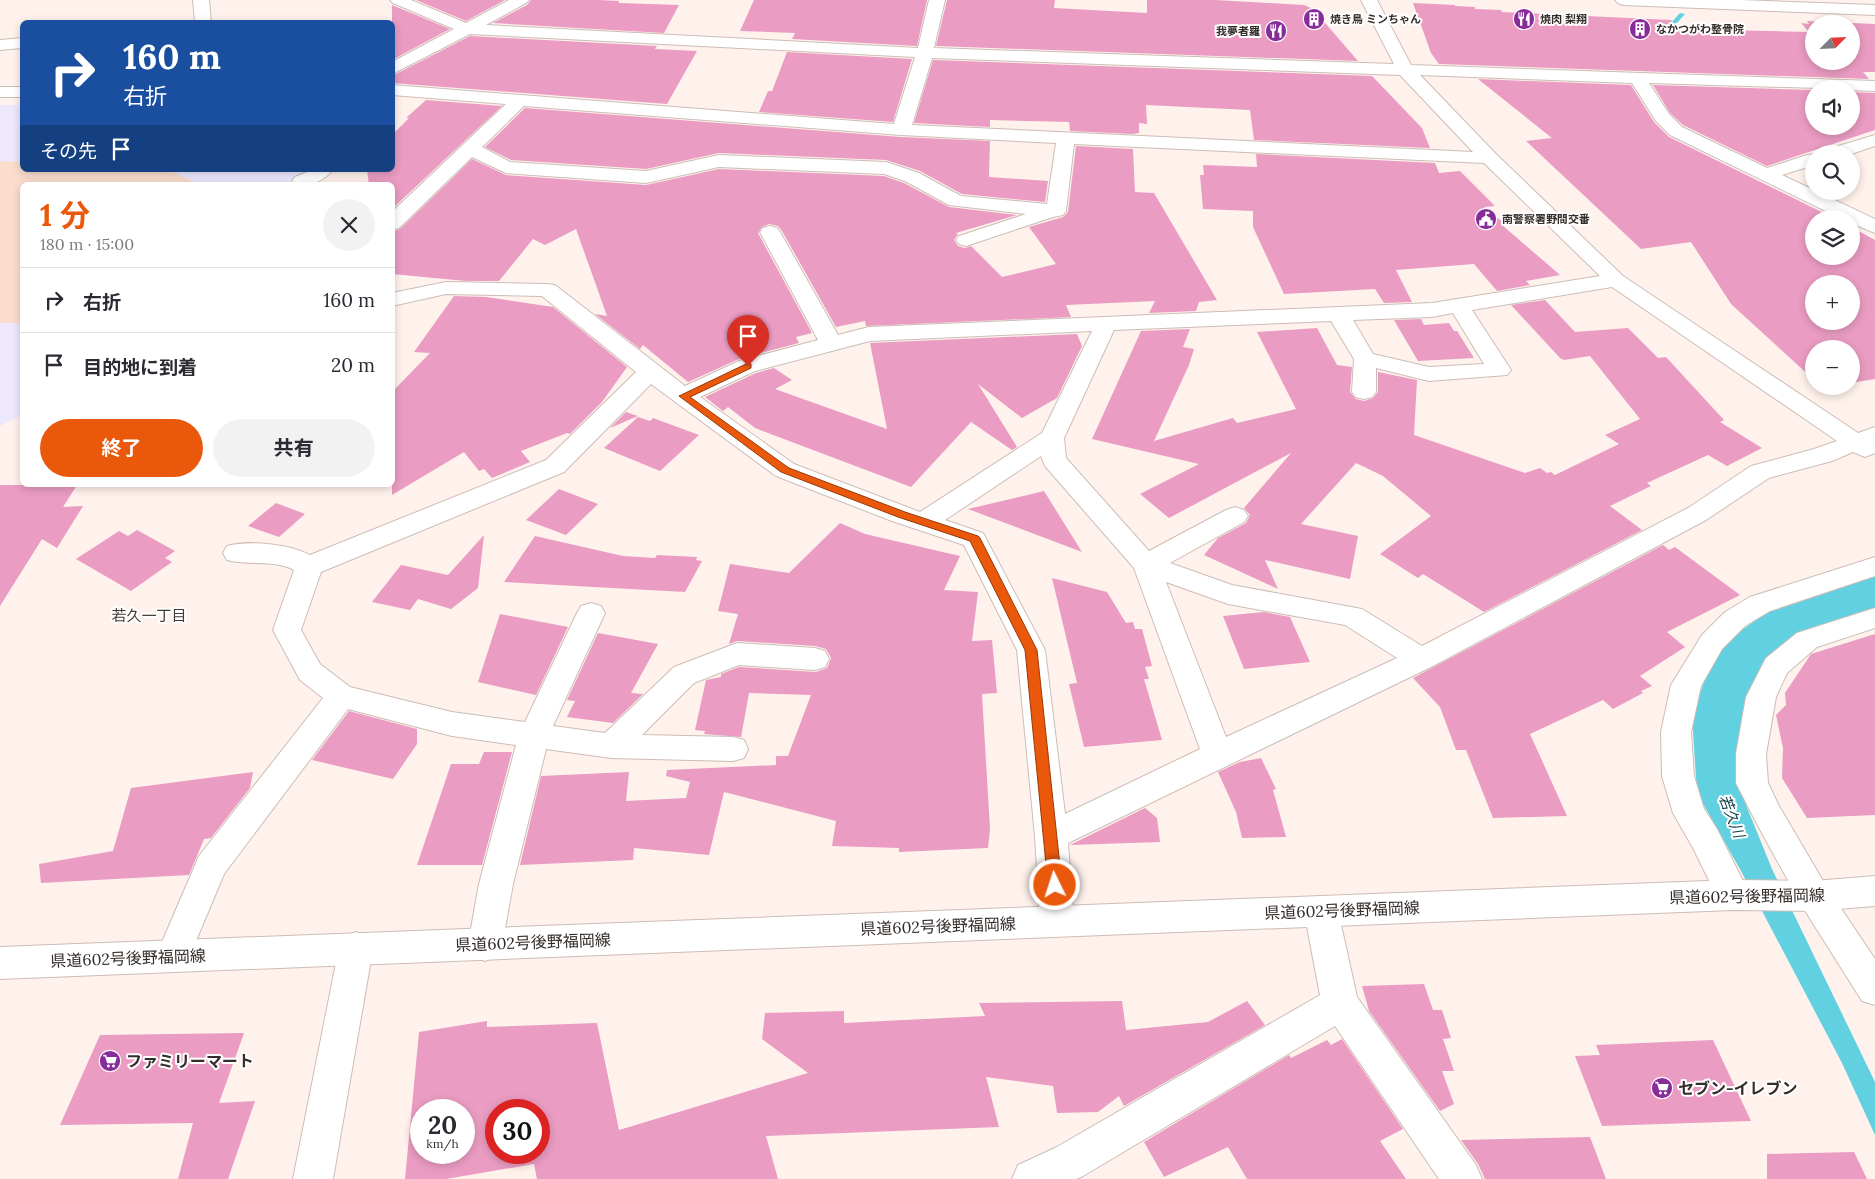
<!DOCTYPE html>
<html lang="ja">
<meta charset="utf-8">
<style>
:root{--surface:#fff;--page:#f2f2f3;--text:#2b2b33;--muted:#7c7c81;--line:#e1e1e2;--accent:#ea580c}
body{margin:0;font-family:Lora,"Noto Sans JP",serif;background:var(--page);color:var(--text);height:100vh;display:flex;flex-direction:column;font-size:19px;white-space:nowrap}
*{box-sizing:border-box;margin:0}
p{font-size:16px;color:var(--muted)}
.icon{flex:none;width:28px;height:28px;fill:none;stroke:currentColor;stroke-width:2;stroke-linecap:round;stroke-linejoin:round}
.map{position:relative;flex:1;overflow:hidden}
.drawer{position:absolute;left:20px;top:182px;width:375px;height:305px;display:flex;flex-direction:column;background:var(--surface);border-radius:8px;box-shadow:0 2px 8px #0003}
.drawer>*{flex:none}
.top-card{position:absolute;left:20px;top:20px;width:375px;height:152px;border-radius:8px;box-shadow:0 2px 8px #0003;background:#1a4fa0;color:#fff;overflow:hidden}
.needle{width:32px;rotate:66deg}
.tools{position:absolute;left:1805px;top:15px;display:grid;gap:10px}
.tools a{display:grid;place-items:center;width:55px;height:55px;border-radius:50%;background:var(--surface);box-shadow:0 2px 8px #0003;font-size:25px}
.speed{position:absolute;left:410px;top:1099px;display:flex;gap:10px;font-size:25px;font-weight:700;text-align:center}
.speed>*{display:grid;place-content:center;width:65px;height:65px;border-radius:50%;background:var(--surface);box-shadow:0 2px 8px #0003;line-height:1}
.speed small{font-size:12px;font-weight:400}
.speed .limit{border:8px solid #d22;background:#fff;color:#111}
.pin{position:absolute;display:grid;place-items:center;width:42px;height:42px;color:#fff;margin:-51px -21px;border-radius:50% 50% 50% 0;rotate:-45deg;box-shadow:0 0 5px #0007}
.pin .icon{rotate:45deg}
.me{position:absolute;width:55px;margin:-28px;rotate:356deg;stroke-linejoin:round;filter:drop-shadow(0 0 4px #0008)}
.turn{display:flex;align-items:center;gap:18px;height:105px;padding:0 20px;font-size:22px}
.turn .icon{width:65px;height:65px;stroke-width:2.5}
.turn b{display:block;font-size:35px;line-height:42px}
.then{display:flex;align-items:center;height:48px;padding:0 20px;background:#0003;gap:10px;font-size:19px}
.round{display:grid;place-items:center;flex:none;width:52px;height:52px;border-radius:26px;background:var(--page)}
.head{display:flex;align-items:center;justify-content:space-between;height:85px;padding:0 20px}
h1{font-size:30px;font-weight:700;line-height:38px;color:var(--accent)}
.cta{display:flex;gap:10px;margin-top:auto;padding:10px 20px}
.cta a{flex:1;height:58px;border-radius:30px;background:var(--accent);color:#fff;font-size:20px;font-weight:700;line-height:58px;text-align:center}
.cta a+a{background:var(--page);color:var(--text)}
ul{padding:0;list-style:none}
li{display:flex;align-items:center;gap:15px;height:65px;padding:0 20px;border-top:1px solid var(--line)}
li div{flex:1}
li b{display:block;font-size:19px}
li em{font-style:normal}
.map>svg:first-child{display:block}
</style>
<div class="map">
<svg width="1875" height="1179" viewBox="0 0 1875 1179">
<rect width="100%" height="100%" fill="#fff2ec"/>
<polygon fill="#ede8fe" points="0,105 22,105 22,170 315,170 302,185 22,185 22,415 0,426"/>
<polygon fill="#fbddcd" points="0,161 22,162 22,170 168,170 201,185 22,185 22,323 0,323"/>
<polygon fill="#61d1e2" points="1875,575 1875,609 1801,632 1764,662 1748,697 1738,767 1744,800 1772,869 1875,1082 1875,1135 1842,1063 1741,871 1697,793 1692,717 1708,670 1728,640 1770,610"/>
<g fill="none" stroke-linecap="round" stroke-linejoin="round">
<polygon fill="#61d1e2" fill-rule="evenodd" points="1680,13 1685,14 1666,35 1662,35 1662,33"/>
</g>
<g fill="#ea9cc2" fill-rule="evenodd">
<polygon points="416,0 505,0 466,21"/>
<polygon points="531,0 598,0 619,1 619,3 679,5 664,33 493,23 527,5"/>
<polygon points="754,0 927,0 917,46 792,39 795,33 740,31"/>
<polygon points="947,0 1055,0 1054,8 1147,13 1147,0 1215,0 1304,5 1313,9 1358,61 936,46"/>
<path d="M1413,3L1455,5V6L1475,7V9L1501,10L1502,12L1671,20L1677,29L1809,32L1801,23L1809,24L1807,21L1875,24V72H1863L1869,79L1439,64L1431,53ZM1814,24H1851V61H1814Z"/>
<polygon points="392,5 450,29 392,60"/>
<polygon points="470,36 657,46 655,49 697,51 667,104 392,83 392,76"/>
<polygon points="787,52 912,59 893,122 759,112 768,91 772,91"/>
<polygon points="933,60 1372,76 1422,128 1430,148 1254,140 1250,110 1146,105 1147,124 1139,123 1139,133 1133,134 1070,131 1069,122 990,120 990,127 914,123"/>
<path d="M1478,79L1631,85L1654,122L1669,137L1836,219H1814V256H1851V227L1875,240V379L1851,383V349H1814V380L1731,304L1691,242L1641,249L1526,141L1552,138ZM1814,284H1851V321H1814Z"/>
<polygon points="1653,85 1814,90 1814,126 1851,126 1851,92 1875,93 1875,130 1767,166 1683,125 1670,113"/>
<polygon points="426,100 502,106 392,209 392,185 369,185 367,170 392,170 392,135 409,118 406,118"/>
<polygon points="525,108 901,137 990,141 989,177 1048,181 1045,202 962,194 920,171 886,160 719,153 646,169 511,160 485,147"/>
<polygon points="1076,146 1133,149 1135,192 1154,193 1217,300 1199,302 1196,311 1149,313 1155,301 1066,305 1071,317 866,326 865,321 836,327 782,231 778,226 769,224 762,227 758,233 812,333 796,337 799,343 739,359 688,382 643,345 640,349 595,314 607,316 576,229 545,245 533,239 499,281 466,281 392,274 392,232 400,229 472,159 506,175 646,185 719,169 884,176 904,183 949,207 1017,215 956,233 958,234 954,240 958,246 965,248 971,246 1002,277 1056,264 1029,227 1063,217 1068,212"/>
<polygon points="1256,154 1435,163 1439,173 1460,171 1495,206 1484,207 1505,224 1502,225 1560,275 1526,281 1530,285 1497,291 1474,264 1396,270 1412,302 1384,303 1375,289 1284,294 1253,227 1253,211 1203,209 1200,175 1204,175 1203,165 1257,167"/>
<polygon points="454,296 486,297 553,307 627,367 602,402 570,434 567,433 521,451 530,462 492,478 484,469 479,471 464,452 392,495 392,392 430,353 414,352"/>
<polygon points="1545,300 1575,332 1628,328 1658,358 1666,357 1724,420 1720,422 1762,448 1727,466 1708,455 1647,483 1651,486 1610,506 1642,530 1484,612 1423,574 1418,578 1380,554 1431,516 1383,476 1356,463 1301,524 1358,536 1350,579 1265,560 1278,589 1204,555 1218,538 1246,523 1250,515 1244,508 1291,453 1169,518 1140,494 1199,464 1092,439 1141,331 1190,329 1183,347 1194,349 1189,365 1154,441 1233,418 1237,423 1296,409 1257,332 1317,328 1337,365 1352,367 1350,392 1356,399 1364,401 1373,398 1378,392 1378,372 1417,380 1414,435 1525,473 1540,468 1547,473 1551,472 1555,475 1619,444 1605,435 1640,419 1590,356 1564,360 1560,358 1511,305"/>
<polygon points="1421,319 1424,325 1449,323 1454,331 1457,331 1474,358 1418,361 1394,320"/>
<polygon points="1077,334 1082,346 1057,398 1022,418 978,384 1017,447 1012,450 971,422 911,487 755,428 728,407 723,411 705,397 756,373 774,368 792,380 775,389 887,429 870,343"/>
<polygon points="626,412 638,416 610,428"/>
<polygon points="638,417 650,421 653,418 699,435 660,471 604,448"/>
<polygon points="0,485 77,485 63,507 83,506 57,548 42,539 0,606"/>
<polygon points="559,489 598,504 566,535 526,520"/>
<polygon points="1044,491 1082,552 968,509"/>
<polygon points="276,503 305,514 279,537 248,526"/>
<polygon points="840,523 865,534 960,556 944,590 978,592 972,641 992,640 997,693 982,694 990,829 988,848 899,852 899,848 832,846 836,821 724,792 709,855 634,848 633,860 520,865 541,776 629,772 626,801 686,798 690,782 666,776 667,770 776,765 776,756 788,756 811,695 749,693 741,737 704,734 705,731 695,730 706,680 721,677 721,674 739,667 816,672 827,668 831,658 826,649 815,646 737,641 729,644 738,614 718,611 730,564 789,573"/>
<polygon points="137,530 175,551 165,558 172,562 131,591 76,559 119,531 128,536"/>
<polygon points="484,535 478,588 451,609 418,599 410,610 372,602 401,565 448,575"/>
<polygon points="535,536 623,556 655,558 657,555 697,557 696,560 702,561 685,592 504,582"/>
<polygon points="1663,545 1669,550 1675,547 1740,595 1667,632 1685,647 1640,676 1652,686 1641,691 1643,693 1613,709 1603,700 1530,734 1567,816 1493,818 1466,750 1456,750 1440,707 1413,678"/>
<polygon points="1052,578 1107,592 1126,623 1133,622 1135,629 1142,629 1152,666 1145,667 1149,679 1144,679 1162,740 1084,747 1069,684 1077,683"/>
<polygon points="1264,612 1290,617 1310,662 1244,669 1223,616"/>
<polygon points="500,614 568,627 536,695 478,682"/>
<polygon points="598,633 658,644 631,693 643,694 613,723 567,717 575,701 567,700"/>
<polygon points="1875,634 1875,815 1807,818 1782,778 1783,748 1776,715 1786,705 1785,693 1811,654"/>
<polygon points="349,711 417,729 417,744 393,779 312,760"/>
<polygon points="484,752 512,752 482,865 417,865 451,764 479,764"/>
<polygon points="1261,758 1276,789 1273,790 1286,837 1242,838 1236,812 1218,772 1240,762"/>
<polygon points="253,772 250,788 211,838 204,839 189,875 41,883 39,864 113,851 131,788"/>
<polygon points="1145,808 1157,818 1160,842 1070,845"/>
<polygon points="1424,984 1433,1010 1442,1010 1451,1038 1443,1039 1454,1071 1442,1071 1454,1104 1440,1111 1369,1011 1362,986"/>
<path d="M1122,1001L1126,1030L1208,1022L1247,1001L1265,1025L1124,1106L1119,1096L1098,1112L1057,1113L1053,1086L986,1077L999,1127L766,1136L778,1179H537L534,1164L446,1179H405L419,1032L487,1021V1027L597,1023L619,1130L808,1073L762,1039L765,1013L844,1011V1023L985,1016L979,1003ZM421,1110H464V1152H421ZM496,1110H539V1152H496Z"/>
<polygon points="244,1033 219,1103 255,1101 228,1179 178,1179 193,1123 60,1125 100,1035"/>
<polygon points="1342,1039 1403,1129 1380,1141 1406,1179 1247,1179 1228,1147 1164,1177 1144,1142 1289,1055 1291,1058 1327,1040 1331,1045"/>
<polygon points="1713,1040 1751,1121 1602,1126 1575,1056 1600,1055 1596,1045"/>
<polygon points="1590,1137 1606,1179 1485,1179 1478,1164 1461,1140"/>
<polygon points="1854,1152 1867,1179 1767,1179 1767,1154"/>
</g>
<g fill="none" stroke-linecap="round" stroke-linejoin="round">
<g stroke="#ccbdb6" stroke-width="2">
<g id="minor">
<polygon points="193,0 209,0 211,22 195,22"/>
<path d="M390,0H411L466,23L509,0H529L526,3L486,25L918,48L929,0H945L934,48L1394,64L1361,0H1377L1411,65L1875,81V91L1851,90V89L1649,83L1669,114L1682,127L1767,168L1807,155L1815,154H1814V165L1782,175L1875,219V233L1851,223V219H1842L1670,135L1656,121L1632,83L1420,75L1496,154L1623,276L1858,433L1875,427V453L1865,457L1853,452L1832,461L1769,478L1706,520L1431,667L1068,843L1074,921L1069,932L1057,936L1045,932L1040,921L1035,836L1017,650L964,545L892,521L776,476L651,384L564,472L321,572L301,630L320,664L350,687L452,712L525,722L577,613L581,606L591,603L601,606L605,613L553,726L605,733L674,667L737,643L815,648L825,651L829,659L825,667L815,670L739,665L694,683L642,735L733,737L744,740L748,749L744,758L733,761L611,758L546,749L513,884L502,945L497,956L485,961L473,956L468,945L479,884L516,745L452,736L348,709L224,874L185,967L173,972L161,967L156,956L199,856L323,698L300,680L273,630L294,570C275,559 248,566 227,560L223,553L227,546C248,540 291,544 310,555L546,460L636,372L542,296L446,294L392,306V293L446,282L547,284L555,285L685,386L739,361L818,340L760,232L763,228L770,226L777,228L780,232L838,335L869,327L1432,303L1600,276L1484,163L1074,144L1066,211L1063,215L1053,217L966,246L959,244L956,240L959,236L1026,214L949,205L905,181L884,174L719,167L646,183L506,173L472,157L399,228L392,230V212L506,104L392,95V85L894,124L915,57L470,34L392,74V62L454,29L393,3ZM932,58L1400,75L1473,152L912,125ZM524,106L901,135L1056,143L1047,204L961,196L919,173L886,162L719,155L646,171L510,162L482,147ZM1612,287L1837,441L1814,449L1751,466L1688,508L1422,646L1362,609L1232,585L1170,563L1244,522L1248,516L1244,510L1235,507L1226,510L1149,551L1066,458L1064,438L1114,330L1331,321L1354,359L1352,392L1356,397L1364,399L1372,397L1376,392V368L1429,381L1507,375L1511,370L1472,310ZM1453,313L1484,364L1429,367L1373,354L1353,320L1432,317ZM1092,331L1042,433L920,512L794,464L700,397L755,371L870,341ZM1041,456L1045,466L1134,568L1200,749L1065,814L1045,650L983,533L945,520ZM1166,582L1228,604L1345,625L1397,658L1226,737Z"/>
<polygon points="1615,0 1741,0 1875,5 1875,15 1623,5 1618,3"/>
<polygon points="22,38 22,48 0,50 0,40"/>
<rect x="0" y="87" width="22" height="10"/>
<polygon points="1875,135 1875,146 1851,154 1823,154 1825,150"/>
<path d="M312,170H332C323,183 310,185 295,185L292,181L295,177Z"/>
<polygon points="1875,557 1875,576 1770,611 1745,626 1722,649 1701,686 1691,732 1694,776 1704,809 1717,829 1750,895 1745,905 1733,910 1721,905 1693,848 1673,813 1662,776 1661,732 1671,685 1702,635 1725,612 1750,597"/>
<polygon points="1875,608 1875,628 1817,647 1787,673 1776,697 1766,754 1768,783 1779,806 1826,886 1875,959 1875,1005 1862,1001 1802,906 1757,824 1736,783 1736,754 1746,697 1766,658 1797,633"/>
<polygon points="1321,896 1333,900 1338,911 1357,997 1476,1165 1482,1179 1439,1179 1335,1026 1083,1176 1076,1179 1012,1179 1018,1165 1055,1148 1320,995 1304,911 1309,900"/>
<polygon points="356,932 368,937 373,948 333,1179 293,1179 339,948 344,937"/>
</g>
</g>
<g stroke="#ccbdb6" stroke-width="2">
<polygon id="major" points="1875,876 1875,906 1814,911 1733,910 0,979 0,947 1733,880 1814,881"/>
</g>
<use href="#minor" fill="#fff" fill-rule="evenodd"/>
<use href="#major" fill="#fff" fill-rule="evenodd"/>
</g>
<polygon fill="#ea580c" stroke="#983908" points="748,363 751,364 751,368 690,397 789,468 905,512 978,536 980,538 1037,650 1062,885 1060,889 1055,891 1050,889 1048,885 1025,650 970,541 898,517 781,472 679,396"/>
<defs>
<g id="building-disc" transform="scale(1.125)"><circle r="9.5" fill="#872d99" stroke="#fff"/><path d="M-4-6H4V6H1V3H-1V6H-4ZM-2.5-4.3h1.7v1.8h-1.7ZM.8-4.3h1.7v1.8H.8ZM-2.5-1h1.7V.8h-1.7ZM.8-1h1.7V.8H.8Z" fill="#fff"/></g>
<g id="restaurant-disc" transform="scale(1.125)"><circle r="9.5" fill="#872d99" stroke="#fff"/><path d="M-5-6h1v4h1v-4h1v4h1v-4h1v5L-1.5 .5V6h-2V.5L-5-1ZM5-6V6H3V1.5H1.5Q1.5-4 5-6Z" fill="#fff"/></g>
<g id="civic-disc" transform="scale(1.125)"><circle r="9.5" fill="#872d99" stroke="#fff"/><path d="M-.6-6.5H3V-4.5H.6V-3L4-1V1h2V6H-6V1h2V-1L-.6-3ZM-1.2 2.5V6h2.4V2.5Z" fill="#fff"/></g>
<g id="supermarket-disc" transform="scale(1.125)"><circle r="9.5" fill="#872d99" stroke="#fff"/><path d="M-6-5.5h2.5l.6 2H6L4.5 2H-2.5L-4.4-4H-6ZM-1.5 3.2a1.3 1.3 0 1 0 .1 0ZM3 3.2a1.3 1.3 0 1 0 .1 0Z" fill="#fff"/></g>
</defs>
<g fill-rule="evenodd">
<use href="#building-disc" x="1314" y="19"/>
<use href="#restaurant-disc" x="1524" y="19"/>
<use href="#building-disc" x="1640" y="29"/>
<use href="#restaurant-disc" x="1276" y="31"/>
<use href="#civic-disc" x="1486" y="219"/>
<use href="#supermarket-disc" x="110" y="1061"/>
<use href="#supermarket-disc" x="1662" y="1088"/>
</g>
<g text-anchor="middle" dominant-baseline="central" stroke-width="4" stroke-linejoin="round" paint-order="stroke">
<g font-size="11" font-weight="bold" fill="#342e2b" stroke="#fff" text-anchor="start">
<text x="1330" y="19">焼き鳥 ミンちゃん</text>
<text x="1540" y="19">焼肉 梨翔</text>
<text x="1656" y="29">なかつがわ整骨院</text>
<text x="1260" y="31" text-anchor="end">我夢者羅</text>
<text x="1502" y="219">南警察署野間交番</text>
</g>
<g font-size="15" fill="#443833" stroke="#fff">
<text x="149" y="615">若久一丁目</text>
</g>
<g font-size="15" font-style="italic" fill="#11444b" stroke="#fff">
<text transform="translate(1732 816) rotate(69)">若久川</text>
</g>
<g font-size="16" fill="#342e2b" stroke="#fff">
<text transform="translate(1747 896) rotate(-1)">県道602号後野福岡線</text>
<text transform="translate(1342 910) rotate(-2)">県道602号後野福岡線</text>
<text transform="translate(938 926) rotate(-2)">県道602号後野福岡線</text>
<text transform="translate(533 942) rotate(-2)">県道602号後野福岡線</text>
<text transform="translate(128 958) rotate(-2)">県道602号後野福岡線</text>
</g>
<g font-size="16" font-weight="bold" fill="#342e2b" stroke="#fff" text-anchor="start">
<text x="126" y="1061">ファミリーマート</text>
<text x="1678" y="1088">セブン-イレブン</text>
</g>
</g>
</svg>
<div class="tools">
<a><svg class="needle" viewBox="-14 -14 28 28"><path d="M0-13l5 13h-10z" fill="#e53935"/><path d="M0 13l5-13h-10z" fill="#7c7c81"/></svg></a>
<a><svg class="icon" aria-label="sound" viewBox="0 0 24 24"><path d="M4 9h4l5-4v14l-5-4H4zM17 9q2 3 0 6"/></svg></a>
<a><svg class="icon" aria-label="search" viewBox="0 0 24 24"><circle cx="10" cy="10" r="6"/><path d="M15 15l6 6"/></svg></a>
<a><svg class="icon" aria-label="layers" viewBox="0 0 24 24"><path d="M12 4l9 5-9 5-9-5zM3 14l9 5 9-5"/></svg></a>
<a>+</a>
<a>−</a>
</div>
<div class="speed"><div>20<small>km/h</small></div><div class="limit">30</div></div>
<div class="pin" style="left:748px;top:366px;background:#d93025"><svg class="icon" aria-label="arrive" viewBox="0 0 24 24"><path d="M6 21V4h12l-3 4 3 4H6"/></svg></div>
<svg class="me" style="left:1055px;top:885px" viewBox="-20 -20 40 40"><circle r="17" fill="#ea580c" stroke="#fff" stroke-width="3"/><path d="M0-11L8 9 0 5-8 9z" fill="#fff"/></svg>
<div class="top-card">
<div class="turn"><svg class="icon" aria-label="right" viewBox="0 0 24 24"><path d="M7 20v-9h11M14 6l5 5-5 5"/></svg><div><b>160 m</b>右折</div></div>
<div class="then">その先<svg class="icon" aria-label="arrive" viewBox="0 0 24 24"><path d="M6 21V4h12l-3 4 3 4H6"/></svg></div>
</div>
<section class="drawer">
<div class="head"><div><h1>1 分</h1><p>180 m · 15:00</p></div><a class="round"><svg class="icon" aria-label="close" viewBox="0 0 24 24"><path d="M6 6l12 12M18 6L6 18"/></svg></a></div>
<ul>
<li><svg class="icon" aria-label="right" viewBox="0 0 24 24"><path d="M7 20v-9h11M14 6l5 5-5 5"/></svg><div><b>右折</b></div><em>160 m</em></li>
<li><svg class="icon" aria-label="arrive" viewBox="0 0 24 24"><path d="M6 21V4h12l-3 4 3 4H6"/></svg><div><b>目的地に到着</b></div><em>20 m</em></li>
</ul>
<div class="cta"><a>終了</a><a>共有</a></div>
</section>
</div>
